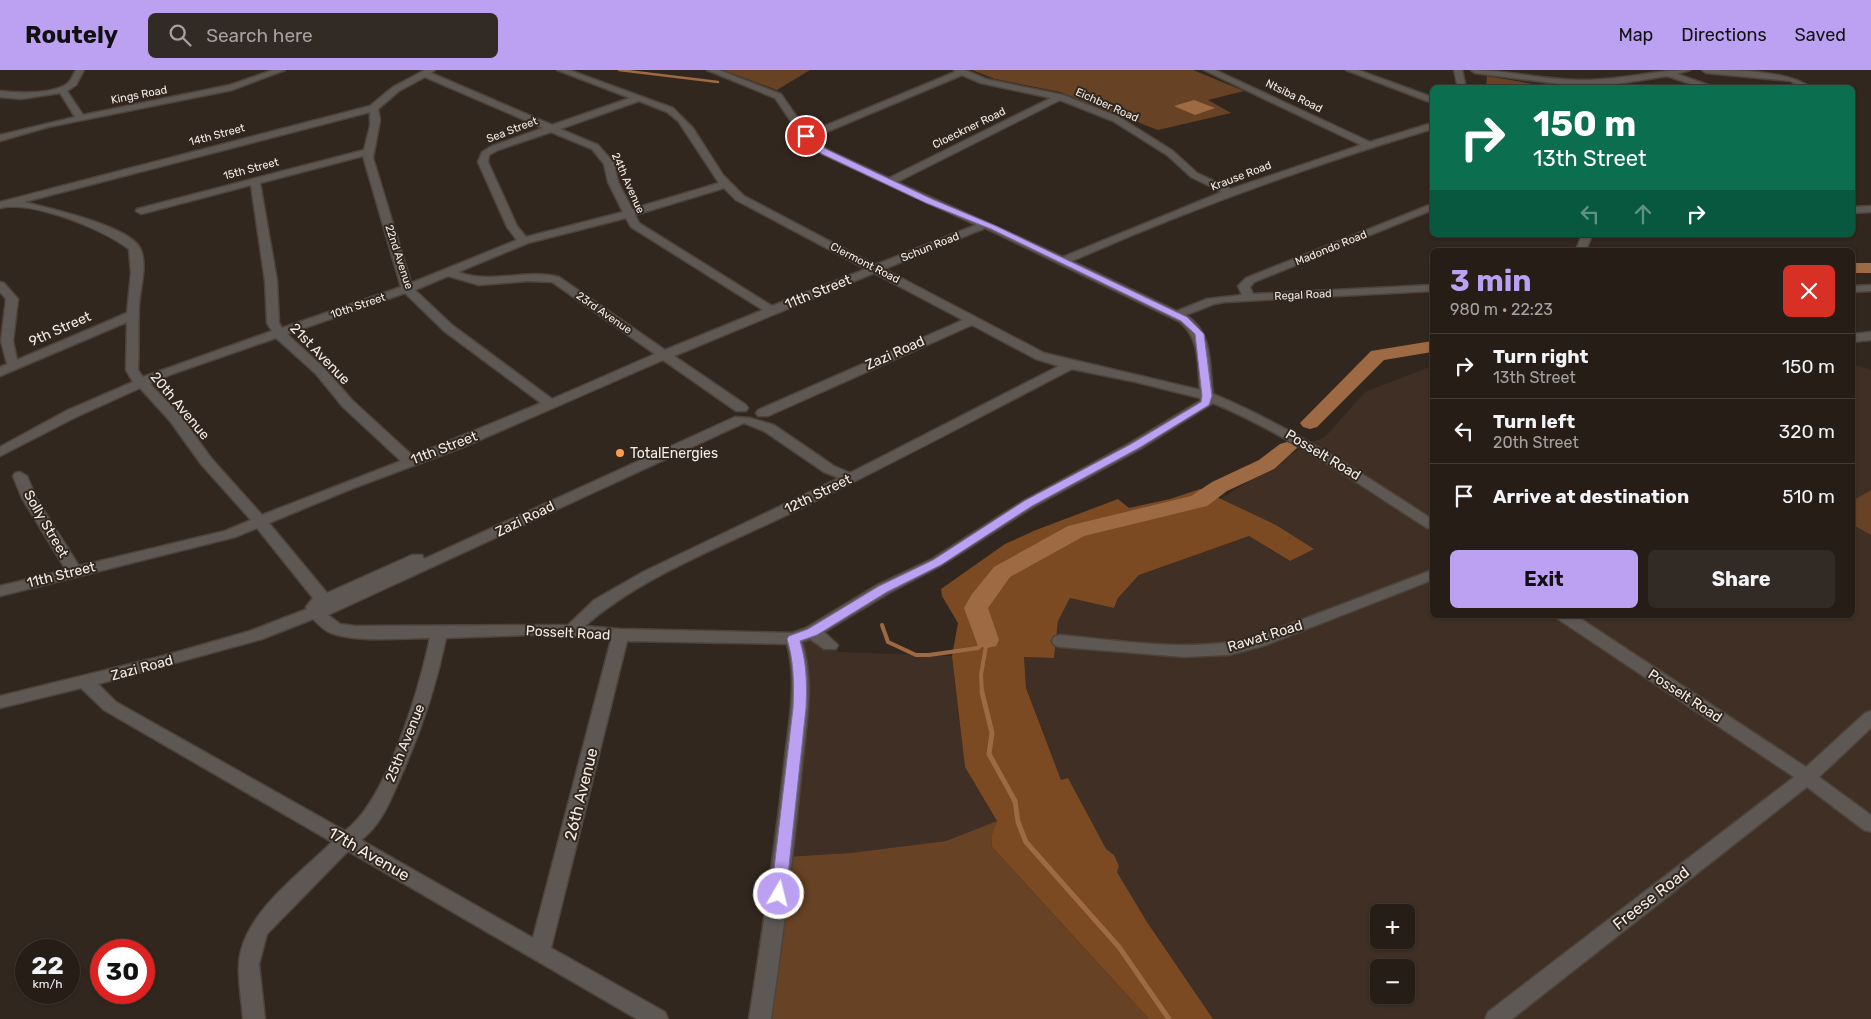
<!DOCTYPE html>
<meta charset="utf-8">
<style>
:root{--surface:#261d17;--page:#322a24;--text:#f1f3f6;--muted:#a4a2a1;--line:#423b36;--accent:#bca0f2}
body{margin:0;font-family:Rubik,sans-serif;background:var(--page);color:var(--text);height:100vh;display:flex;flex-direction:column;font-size:19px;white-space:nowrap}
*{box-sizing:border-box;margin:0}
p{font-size:16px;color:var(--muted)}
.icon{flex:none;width:28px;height:28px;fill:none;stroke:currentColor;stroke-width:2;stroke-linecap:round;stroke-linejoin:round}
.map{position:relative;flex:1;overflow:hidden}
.details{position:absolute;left:1430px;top:178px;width:425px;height:370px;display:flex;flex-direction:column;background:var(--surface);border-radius:8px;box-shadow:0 1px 4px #0004,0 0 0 1px var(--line)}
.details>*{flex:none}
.banner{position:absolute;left:1430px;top:15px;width:425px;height:152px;border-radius:8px;box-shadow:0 1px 4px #0004,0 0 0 1px var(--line);background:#0b6e4f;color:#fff;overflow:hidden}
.tools{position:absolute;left:1370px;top:834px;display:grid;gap:10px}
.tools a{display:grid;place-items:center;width:45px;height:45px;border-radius:8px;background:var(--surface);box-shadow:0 1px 4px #0004,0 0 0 1px var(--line);font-size:25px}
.speed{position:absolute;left:15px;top:869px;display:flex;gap:10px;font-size:25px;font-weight:700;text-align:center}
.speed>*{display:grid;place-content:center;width:65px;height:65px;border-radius:50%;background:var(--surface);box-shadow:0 1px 4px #0004,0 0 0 1px var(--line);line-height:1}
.speed small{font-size:12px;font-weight:400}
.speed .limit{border:8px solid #d22;background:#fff;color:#111}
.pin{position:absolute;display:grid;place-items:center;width:42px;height:42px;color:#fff;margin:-21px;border:2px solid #fff;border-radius:50%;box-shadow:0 1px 5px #0007}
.me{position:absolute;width:55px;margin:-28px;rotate:8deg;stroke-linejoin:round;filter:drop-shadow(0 0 4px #0008)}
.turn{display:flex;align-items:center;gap:18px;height:105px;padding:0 20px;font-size:22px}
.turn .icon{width:65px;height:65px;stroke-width:2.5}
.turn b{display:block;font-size:35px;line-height:42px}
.lanes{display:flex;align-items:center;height:48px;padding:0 20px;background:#0003;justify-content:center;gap:25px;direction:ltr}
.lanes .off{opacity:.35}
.round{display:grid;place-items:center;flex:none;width:52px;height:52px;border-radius:8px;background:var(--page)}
.overview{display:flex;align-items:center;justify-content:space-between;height:85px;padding:0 20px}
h1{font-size:30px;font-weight:700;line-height:38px;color:var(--accent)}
.primary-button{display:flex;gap:10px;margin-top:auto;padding:10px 20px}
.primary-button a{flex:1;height:58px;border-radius:8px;background:var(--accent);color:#111;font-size:20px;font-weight:700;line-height:58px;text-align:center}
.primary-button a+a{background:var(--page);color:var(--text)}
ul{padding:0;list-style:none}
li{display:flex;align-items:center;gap:15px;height:65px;padding:0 20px;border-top:1px solid var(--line)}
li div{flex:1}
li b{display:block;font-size:19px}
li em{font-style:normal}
header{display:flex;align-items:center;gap:30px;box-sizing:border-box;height:70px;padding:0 25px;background:var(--accent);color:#111}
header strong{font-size:24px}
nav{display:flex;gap:28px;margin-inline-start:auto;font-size:18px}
.search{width:350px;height:45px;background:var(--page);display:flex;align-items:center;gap:12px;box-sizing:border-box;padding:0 18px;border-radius:8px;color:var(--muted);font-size:19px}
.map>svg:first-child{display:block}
</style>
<header>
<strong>Routely</strong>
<div class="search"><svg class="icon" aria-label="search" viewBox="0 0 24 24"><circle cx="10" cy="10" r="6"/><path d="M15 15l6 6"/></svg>Search here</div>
<nav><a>Map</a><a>Directions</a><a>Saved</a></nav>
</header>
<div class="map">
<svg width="1871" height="949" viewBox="0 0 1871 949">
<rect width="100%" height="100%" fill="#32271f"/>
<g fill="#3f2f24" fill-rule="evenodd">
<polygon points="1852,294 1871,300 1871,420 1853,431"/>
<path d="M1432,296V545H1852L1853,455L1871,465V949H1213L1147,852L1117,802L1114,785L1106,779L1061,710L1026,618L1024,587L1054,588L1058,551L1070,528L1114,538L1118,528L1139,505L1249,466L1289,491L1313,479L1276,455L1220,429L1308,374L1325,367L1365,322ZM1379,842H1406V870H1379ZM1379,898H1406V925H1379Z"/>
<polygon points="812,562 839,582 952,586 965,697 997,751 946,771 850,783 785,787 794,569"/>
</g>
<g fill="#684225">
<polygon points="723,0 810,0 777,20"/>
<polygon points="972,0 1193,0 1244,21 1208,30 1231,43 1158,60 1060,22 995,9"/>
<polygon points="1487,6 1545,16 1577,17 1486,17"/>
<polygon points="1871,420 1871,465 1853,455 1852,431"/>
<polygon points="997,751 991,766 992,777 1149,949 762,949 785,787 850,783 946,771"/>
</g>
<polygon fill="#7b4a22" points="1200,419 1276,455 1314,479 1290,491 1249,466 1139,505 1118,528 1114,538 1070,528 1058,551 1054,588 1024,587 1026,618 1061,710 1068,708 1106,779 1114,785 1119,796 1117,802 1147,852 1213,949 1149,949 992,777 991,766 997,751 965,697 952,586 958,553 942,526 941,519 1005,474 1036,460 1118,429 1129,438 1170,429"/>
<polygon fill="#9e6a43" points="1194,30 1215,38 1195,45 1174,36"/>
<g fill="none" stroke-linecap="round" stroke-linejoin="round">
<polyline stroke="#9e6a43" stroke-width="2.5" points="619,0 718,12"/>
<g stroke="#9e6a43" stroke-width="4">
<polyline points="882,555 888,572 916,585 929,585 978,578 987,570"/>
<polyline points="982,623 981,605 987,570"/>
</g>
<polyline stroke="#9e6a43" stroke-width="5" points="982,622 992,663 989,684 1015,731 1018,752 1026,772 1119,877 1169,949"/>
<g fill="#9e6a43" fill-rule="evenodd">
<rect x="1852" y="193" width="19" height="10"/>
<polygon points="1432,271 1432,282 1384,290 1317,357 1310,359 1303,357 1300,353 1371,281"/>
<polygon points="1287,372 1294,374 1297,378 1274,399 1227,421 1207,436 1084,466 1010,507 988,538 999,570 996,576 987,578 978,576 964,538 972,524 994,497 1068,456 1191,426 1212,412 1259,390 1280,374"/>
</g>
<g stroke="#4d433b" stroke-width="3">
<g id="minor">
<path d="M76,0H84L76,15L67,21L83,45L230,15L273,0H285L232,20L48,57L0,71V65L75,47L60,23L21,29L0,27V21C17,23 58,25 70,11C72,8 74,3 76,0Z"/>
<path d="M425,0H435L431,3L552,55L630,28L557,0H569L673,38L693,58L723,105L744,126L875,195L976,155L822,84L805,72L775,28L707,0H719L781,24L808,63L955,2L954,0H965L986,9L1063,25L1119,47L1173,81L1197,103L1231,119L1361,75L1204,0H1215L1370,72L1432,53V59C1309,96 1190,139 1072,191L1177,241L1207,229L1242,225L1238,216L1246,208L1432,134V140L1254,212L1250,217L1253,224L1432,215V221L1225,232L1214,234L1186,245C1214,263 1209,296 1213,324C1292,357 1361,403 1432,449V459L1427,458C1357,413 1289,365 1213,333L1140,379L1033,437L942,495L889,523L824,562L838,575L836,579H824L810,569L802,572C815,612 806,655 802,696C794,781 783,865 771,949H749C762,865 775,781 784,696C788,656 798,613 787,574L627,571L551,878L665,942L668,949H637L348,781L267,864L259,894L265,949H243C242,931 238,913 239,895C241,845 299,805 332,772L104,640L81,618L0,638V626L163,586L250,561L307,539L306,537L313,528L257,458L235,467L0,526V516L66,500L22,428L13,406L15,403L20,402L27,406L36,428L79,496L225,461L251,450L201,394L170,351L140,318L76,347L0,386V377L66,341L133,312L126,300L127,252L0,306V297L7,294L1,271L6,229L0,222V212L4,213L18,229L13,271L17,290L127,243L131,203L129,179C103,159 32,130 0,138V132L370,36L393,17ZM962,5L981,13L1051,28L889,108L828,80L812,68ZM425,7L543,58L492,76L482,82L478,92L507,157L517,170L411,213L373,88L380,50L378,39L399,21ZM1060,30L1113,51L1167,85L1191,107L1222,122L1063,187L897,112ZM639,31L667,42L678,51L719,113L632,139L618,112L614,93L598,75L560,59ZM370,42V56L364,80L137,139L136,141L141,144L251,115L265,211L267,253L272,261L143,307L138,300C139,278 138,257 139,235C140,218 148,195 140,178C129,156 48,138 24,132ZM551,62L592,79L604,94L608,112L623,142L526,167L517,156L488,92L489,85L498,80ZM363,86L401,217L282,258L279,253L277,211L260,113ZM724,118L736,130L866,199L772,236L639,153L635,145ZM626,148L631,157L763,240L665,280L559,207C525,198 492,215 458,202L528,173ZM985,158L1180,252C1201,270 1197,295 1200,320L1044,283L884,199ZM874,203L963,250L758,340L756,343L758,346H768L972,255L1036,289L1059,296L850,403L834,396L774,355L750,348L735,347L424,489L422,485H412L327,523L269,453L351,419L466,376L663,290L736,341H746L748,338L746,335L674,286ZM448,206L479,215L528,211L552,212L655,284L552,329L452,255L415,220ZM405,223L444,261L541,333L413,386L353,331L324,298L287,264ZM276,268L316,304L343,337L401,391L262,445L211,388L180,345L150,314L172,304ZM1072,299L1136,312L1200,328V331L1130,373L1023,431L932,489L877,515L806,558L792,563L620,559L585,556C638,508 725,475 791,443C885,397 978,348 1072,299ZM744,353L764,361L824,402L839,408L643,502L594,530L568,555L355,556L340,554L328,545ZM313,549C318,554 325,561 331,563C358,573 401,568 430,568C419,620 387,730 345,761L116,632L98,614L262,569ZM555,564L611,570L533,868L361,770C382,754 391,729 401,706C421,661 436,617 446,568Z"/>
<polygon points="1346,0 1358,0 1432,27 1432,33"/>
<polygon points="1454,0 1462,0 1466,18 1458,18"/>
<path d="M1471,0C1510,0 1547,11 1586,10C1621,10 1655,0 1690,0L1677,4L1717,18H1703L1667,6L1617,14L1575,16L1475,3Z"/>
<path d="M1702,0C1731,0 1789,0 1811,18H1800L1791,11L1706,3Z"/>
<polygon points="1871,136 1871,142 1852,143 1852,137"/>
<polygon points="1582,165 1592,165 1586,180 1576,180"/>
<polygon points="1871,215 1871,221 1852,222 1852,216"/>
<polygon points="1871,262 1871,270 1852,272 1852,264"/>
<path d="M1432,500V510L1266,575L1229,585L1184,587L1060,577L1054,575L1052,571L1054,567L1060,565C1125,571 1192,583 1256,567Z"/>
<polygon points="1556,545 1575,545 1806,697 1865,643 1871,641 1871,658 1819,707 1871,745 1871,762 1864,760 1807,717 1512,949 1485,949 1488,942 1794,707 1558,549"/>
</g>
</g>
<use href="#minor" fill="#5d5854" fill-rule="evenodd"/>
</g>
<path fill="#bca0f2" stroke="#7a689d" d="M804,65H809L814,72L828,80L932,129L996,156L1187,247L1204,264L1212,326L1209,335L1139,378L1032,436L941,495L887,522L817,565L800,571C807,594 807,615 806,638L786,824L784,828L779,830L773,828L771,824L793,638C794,614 794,592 787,569L789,566L808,559L879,516L933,490L1024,431L1131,374L1201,332L1202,326L1195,264L1181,251L991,159L926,133L822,84L809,75Z"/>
<circle fill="#fc9d52" stroke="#32271f" stroke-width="2" cx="620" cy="383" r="5"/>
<g text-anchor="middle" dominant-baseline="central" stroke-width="4" stroke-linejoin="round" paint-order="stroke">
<g font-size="11" fill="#f3ece7" stroke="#32271f">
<text transform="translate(139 25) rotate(-11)">Kings Road</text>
<text transform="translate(1294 26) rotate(26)">Ntsiba Road</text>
<text transform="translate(1107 35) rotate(24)">Eichber Road</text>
<text transform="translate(969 58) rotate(-26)">Cloeckner Road</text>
<text transform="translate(512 60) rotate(-21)">Sea Street</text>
<text transform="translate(217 65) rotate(-15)">14th Street</text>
<text transform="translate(251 99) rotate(-15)">15th Street</text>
<text transform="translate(1241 106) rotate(-21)">Krause Road</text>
<text transform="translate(628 113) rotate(66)">24th Avenue</text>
<text transform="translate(930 177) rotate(-22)">Schun Road</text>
<text transform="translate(1331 178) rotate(-22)">Madondo Road</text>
<text transform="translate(399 187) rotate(72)">22nd Avenue</text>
<text transform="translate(865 193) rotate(27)">Clermont Road</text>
<text transform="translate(1303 225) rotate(-3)">Regal Road</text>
<text transform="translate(358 236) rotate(-19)">10th Street</text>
<text transform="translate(604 243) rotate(35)">23rd Avenue</text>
</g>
<g font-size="14" fill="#f3ece7" stroke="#32271f">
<text transform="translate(818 222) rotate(-22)">11th Street</text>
<text transform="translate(60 259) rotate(-24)">9th Street</text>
<text transform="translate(895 283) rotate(-24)">Zazi Road</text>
<text transform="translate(320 284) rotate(46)">21st Avenue</text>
<text transform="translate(180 336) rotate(50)">20th Avenue</text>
<text transform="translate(444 378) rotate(-21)">11th Street</text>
<text transform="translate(1323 385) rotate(31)">Posselt Road</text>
<text transform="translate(818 424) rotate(-26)">12th Street</text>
<text transform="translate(525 449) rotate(-26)">Zazi Road</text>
<text transform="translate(46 454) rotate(60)">Solly Street</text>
<text transform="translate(61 505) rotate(-14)">11th Street</text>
<text transform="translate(568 563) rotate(3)">Posselt Road</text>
<text transform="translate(1265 566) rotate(-17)">Rawat Road</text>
<text transform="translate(142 598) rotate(-15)">Zazi Road</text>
<text transform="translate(1685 626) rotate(33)">Posselt Road</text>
<text transform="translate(405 673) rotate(-68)">25th Avenue</text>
</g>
<g font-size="14" fill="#f3ece7" stroke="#32271f" text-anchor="start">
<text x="630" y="383">TotalEnergies</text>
</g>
<g font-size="16" fill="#f3ece7" stroke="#32271f">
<text transform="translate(581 724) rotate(-76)">26th Avenue</text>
<text transform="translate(369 784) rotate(30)">17th Avenue</text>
<text transform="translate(1651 828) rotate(-38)">Freese Road</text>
</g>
</g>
</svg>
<div class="tools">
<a>+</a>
<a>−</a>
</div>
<div class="speed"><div>22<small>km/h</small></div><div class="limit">30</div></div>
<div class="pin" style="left:806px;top:66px;background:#d93025"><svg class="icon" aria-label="arrive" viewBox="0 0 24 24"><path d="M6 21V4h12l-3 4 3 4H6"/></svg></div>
<svg class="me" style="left:779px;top:824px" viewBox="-20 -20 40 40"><circle r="17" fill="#bca0f2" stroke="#fff" stroke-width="3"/><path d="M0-11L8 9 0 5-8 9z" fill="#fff"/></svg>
<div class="banner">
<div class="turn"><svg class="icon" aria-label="right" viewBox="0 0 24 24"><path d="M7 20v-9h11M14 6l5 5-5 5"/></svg><div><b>150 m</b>13th Street</div></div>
<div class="lanes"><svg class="icon off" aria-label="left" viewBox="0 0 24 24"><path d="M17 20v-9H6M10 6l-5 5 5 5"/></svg><svg class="icon off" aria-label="ahead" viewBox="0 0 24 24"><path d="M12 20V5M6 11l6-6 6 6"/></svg><svg class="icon" aria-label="right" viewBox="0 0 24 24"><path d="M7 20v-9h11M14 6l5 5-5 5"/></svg></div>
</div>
<section class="details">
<div class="overview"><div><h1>3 min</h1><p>980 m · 22:23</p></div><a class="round" style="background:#d93025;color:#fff"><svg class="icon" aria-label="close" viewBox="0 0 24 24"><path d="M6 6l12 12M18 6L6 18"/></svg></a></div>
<ul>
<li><svg class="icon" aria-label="right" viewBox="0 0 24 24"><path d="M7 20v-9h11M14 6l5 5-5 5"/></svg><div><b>Turn right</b><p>13th Street</p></div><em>150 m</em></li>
<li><svg class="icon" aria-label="left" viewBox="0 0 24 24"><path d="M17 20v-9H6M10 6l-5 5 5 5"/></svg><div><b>Turn left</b><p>20th Street</p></div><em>320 m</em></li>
<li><svg class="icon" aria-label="arrive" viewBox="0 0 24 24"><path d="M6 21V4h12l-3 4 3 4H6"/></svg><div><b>Arrive at destination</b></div><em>510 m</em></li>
</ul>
<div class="primary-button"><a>Exit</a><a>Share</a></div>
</section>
</div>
